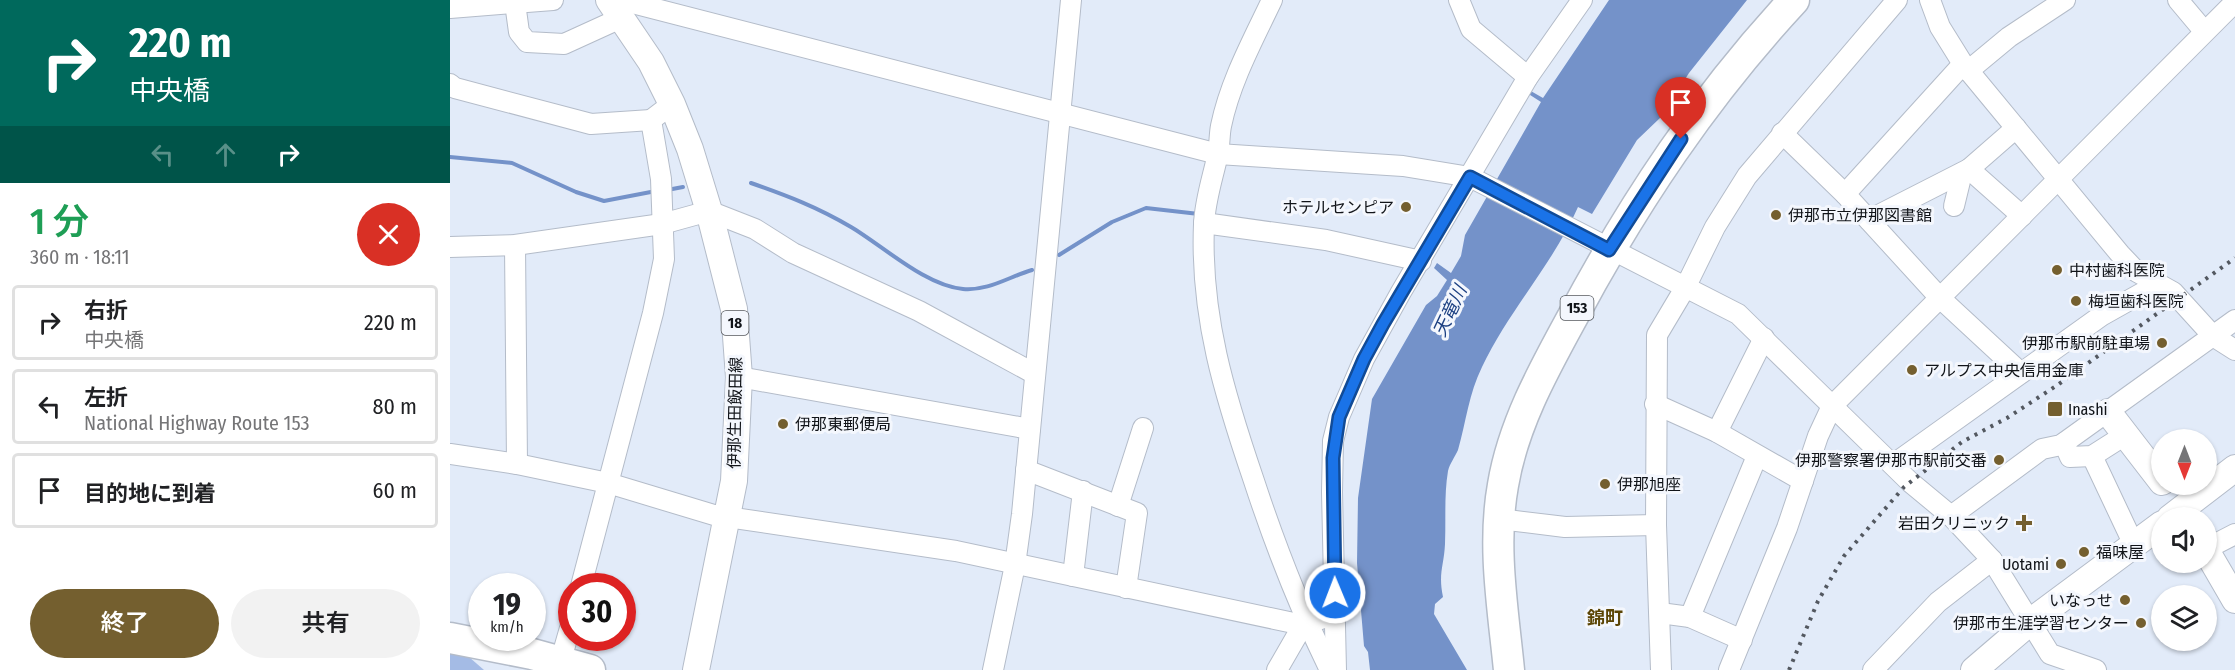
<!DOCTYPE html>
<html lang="ja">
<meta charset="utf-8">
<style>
:root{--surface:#fff;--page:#f2f2f2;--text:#202124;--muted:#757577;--line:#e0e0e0;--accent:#745f2f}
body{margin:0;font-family:"Fira Sans Condensed","Noto Sans JP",sans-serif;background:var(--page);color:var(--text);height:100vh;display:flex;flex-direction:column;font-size:22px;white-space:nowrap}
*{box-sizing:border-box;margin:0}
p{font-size:20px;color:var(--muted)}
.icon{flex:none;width:33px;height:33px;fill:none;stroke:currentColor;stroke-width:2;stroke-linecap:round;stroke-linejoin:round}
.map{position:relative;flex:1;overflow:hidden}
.drawer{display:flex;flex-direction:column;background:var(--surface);width:450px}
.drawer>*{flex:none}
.guide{background:#00695c;color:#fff;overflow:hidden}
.needle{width:39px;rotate:180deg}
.tools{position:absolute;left:1701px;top:429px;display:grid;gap:12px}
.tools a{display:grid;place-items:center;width:66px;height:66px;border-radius:50%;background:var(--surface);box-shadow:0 2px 4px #0004;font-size:30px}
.speed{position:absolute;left:18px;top:573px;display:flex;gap:12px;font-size:30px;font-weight:700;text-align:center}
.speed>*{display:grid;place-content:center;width:78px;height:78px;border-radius:50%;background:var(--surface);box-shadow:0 2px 4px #0004;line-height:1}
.speed small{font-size:15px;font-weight:400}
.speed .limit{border:9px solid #d22;background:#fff;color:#111}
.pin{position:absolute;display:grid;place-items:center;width:51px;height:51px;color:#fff;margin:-62px -26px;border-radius:50% 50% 50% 0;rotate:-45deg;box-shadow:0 0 6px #0007}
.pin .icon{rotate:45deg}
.me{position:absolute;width:66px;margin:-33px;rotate:359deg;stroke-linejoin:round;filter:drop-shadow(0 0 4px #0008)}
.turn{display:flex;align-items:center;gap:21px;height:126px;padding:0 30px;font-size:27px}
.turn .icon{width:78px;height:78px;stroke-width:2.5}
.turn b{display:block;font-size:42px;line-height:51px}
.lanes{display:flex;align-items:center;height:57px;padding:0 30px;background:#0003;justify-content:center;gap:30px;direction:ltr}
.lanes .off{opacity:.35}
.round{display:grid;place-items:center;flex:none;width:63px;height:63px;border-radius:32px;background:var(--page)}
.head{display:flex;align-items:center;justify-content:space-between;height:102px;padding:0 30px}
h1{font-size:36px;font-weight:600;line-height:45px;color:#1e9e55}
.cta{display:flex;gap:12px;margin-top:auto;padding:12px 30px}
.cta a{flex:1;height:69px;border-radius:36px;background:var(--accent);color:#fff;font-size:24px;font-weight:600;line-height:69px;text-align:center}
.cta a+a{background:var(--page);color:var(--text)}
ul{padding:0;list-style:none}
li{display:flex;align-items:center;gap:18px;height:75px;margin:0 12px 9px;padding:0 18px;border:3px solid var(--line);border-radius:6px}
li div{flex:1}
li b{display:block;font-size:22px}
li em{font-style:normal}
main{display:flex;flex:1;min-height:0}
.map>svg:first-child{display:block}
</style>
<main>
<section class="drawer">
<div class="guide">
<div class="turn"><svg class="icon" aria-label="right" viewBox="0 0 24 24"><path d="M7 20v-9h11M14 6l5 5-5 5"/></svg><div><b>220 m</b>中央橋</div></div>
<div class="lanes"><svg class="icon off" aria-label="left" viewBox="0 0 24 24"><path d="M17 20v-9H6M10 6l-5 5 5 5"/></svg><svg class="icon off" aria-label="ahead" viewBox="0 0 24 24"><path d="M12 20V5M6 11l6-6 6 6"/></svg><svg class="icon" aria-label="right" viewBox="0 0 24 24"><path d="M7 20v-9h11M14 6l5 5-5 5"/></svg></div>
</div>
<div class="head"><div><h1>1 分</h1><p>360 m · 18:11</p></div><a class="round" style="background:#d93025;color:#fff"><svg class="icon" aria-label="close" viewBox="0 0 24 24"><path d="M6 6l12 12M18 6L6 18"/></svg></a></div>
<ul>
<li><svg class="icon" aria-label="right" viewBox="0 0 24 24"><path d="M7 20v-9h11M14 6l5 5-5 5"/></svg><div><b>右折</b><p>中央橋</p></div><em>220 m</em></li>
<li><svg class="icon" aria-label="left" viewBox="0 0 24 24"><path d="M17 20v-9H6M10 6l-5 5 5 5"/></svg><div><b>左折</b><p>National Highway Route 153</p></div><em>80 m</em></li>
<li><svg class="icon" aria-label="arrive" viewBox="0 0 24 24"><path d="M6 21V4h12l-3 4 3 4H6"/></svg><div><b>目的地に到着</b></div><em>60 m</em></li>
</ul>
<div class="cta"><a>終了</a><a>共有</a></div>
</section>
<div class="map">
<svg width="1785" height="670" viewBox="0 0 1785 670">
<rect width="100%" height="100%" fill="#e2ebf9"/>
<polygon fill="#a4bbe5" points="0,653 19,657 34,670 0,670"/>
<path fill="#7492c9" d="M1159,0H1297L1239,73L1210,118L1187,140L1142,214L1128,207C1103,264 1059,310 1032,367C1019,393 1016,422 1008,450C1005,457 1000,463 998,471C994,495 996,519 995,544C994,566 988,573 993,597L985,604L984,614L1017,670H920L918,652L914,646L907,563L908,498L922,399L976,305L987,296L997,280L984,268L987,263L1001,273L1011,256L1015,235L1091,102L1077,93L1079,90L1093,98Z"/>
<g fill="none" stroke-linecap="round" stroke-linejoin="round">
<g stroke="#7492c9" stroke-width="4">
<polyline points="0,157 62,163 126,192 154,201 206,191"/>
<path d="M301,183C338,196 367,207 401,227C433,246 476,286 513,289C539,291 558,277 582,270"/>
<polyline points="217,190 233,187"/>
<polyline points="609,255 662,222 696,208 749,214"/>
</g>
<g stroke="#b4bcc9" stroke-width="22">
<g id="minor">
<polyline points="171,0 768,154 953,166 1020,177 1288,314 1460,482 1501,516 1542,560 1600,654 1646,670"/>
<path d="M822,0C803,40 780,82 771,126C769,136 770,147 767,158C762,180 755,201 754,224C750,316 775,396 804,481C825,545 850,609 880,670"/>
<polyline points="1009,0 1021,29 1078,77"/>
<polyline points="1480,0 1490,27 1513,64 1670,254 1687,272 1723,292 1763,336 1785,350"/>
<polyline points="1728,0 1754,31"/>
<polyline points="65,3 69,32 77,42 114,44 171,18"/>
<polyline points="0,8 103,0"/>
<polyline points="1518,71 1559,37 1615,0"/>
<polyline points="0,84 5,88 141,124 201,120"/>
<polyline points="1332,133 1395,194 1490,298 1571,373"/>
<polyline points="1519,169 1566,128"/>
<polyline points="1395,194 1513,64"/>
<polyline points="1504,206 1512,173"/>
<polyline points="1419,220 1519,169 1572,216"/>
<polyline points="754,223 876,240 971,261"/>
<polyline points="65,245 67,464"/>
<polyline points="0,247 65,245 212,224 259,211 305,229 343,253 469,311 585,374"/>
<polyline points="289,377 580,429"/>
<polyline points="1205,404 1267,432 1353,481"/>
<polyline points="1267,432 1314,338"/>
<polyline points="1614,443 1620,457 1642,456 1675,435"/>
<polyline points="0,454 67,464 158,483 264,515 506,551 853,625 885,614"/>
<polyline points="1642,456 1684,545"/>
<polyline points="1444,464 1651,316 1708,284"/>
<polyline points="576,470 687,513 676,588"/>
<polyline points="668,506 693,428"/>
<polyline points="1501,516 1592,449 1611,445 1785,320"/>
<polyline points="1049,519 1115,527 1206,525"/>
<polyline points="1756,549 1785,534"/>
<polyline points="623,576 633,491"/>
<polyline points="131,586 203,313 214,259 211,179 201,120 222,104"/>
<polyline points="1210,613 1240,617 1292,640"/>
<polyline points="1240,617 1307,456"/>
<polyline points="110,663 122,621"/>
<polyline points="543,670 565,565 572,514 621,0"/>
<polyline points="827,670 853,625"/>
<polyline points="886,670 882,492 883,441 889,417 914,359 951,292 1078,77 1132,0"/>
<polyline points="1211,670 1206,525 1207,335 1235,288 1265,227 1297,176 1447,0"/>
<polyline points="1279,670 1337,528 1368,436 1382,406 1785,2"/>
<polyline points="1423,670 1488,602 1542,560"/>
</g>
</g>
<g stroke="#b4bcc9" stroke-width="28">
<g id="major">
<polyline points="159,0 201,62 222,104 240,149 259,211 284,309 289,377 284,481 246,670"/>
<polyline points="1658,412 1712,482"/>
<polyline points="1720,518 1785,468"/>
<polyline points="1756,550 1785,600"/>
<polyline points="1524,670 1580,622 1712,524"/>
</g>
</g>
<g stroke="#b4bcc9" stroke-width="33">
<g id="highway">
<polyline points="0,638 82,654 140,670"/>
<path d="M1059,670C1053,609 1042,546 1053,485C1063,425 1093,371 1122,318C1184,202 1254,97 1344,0"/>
</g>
</g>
<use href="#minor" stroke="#fff" stroke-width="20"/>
<use href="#major" stroke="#fff" stroke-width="26"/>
<use href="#highway" stroke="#fff" stroke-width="30"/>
<polyline stroke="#535860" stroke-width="4" stroke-dasharray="3 6" stroke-linecap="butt" points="1339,670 1368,601 1394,556 1454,487 1512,442 1557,418 1606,386 1785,258"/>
</g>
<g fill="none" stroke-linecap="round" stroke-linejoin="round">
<g stroke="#114b97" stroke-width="15">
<polyline id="route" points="885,593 883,458 889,417 914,359 933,324 1020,177 1159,250 1231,139"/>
</g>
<use href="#route" stroke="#1a73e8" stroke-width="10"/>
</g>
<g fill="#745f2f" stroke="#f4f7fd" stroke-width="2">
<circle cx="956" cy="207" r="6"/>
<circle cx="1326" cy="215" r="6"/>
<circle cx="1607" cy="270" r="6"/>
<circle cx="1626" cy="301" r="6"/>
<circle cx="1712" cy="343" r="6"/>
<circle cx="1462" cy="370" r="6"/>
<rect x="1597" y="401" width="16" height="16" rx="3"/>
<circle cx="333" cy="424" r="6"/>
<circle cx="1549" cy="460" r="6"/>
<circle cx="1155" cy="484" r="6"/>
<path d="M1571 514h6v6h6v6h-6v6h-6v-6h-6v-6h6z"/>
<circle cx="1634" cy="552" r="6"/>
<circle cx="1611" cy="564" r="6"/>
<circle cx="1675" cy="600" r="6"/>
<circle cx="1691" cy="623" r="6"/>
</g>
<g text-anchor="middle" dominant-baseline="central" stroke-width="6" stroke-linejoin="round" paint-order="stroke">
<g fill="#f4f7fd" stroke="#55585d" stroke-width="1.5">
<rect x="1110.5" y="296" width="33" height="24" rx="4.5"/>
<rect x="271.5" y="311" width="27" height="24" rx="4.5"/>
</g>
<g font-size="15" font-weight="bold" fill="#111419">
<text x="1127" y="308">153</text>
<text x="285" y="323">18</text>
</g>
<g font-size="16" fill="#111419" stroke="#f4f7fd" text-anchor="start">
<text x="944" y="207" text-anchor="end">ホテルセンピア</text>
<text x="1338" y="215">伊那市立伊那図書館</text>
<text x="1619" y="270">中村歯科医院</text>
<text x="1638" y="301">梅垣歯科医院</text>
<text x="1700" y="343" text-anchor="end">伊那市駅前駐車場</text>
<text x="1474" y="370">アルプス中央信用金庫</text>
<text x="1618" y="409">Inashi</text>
<text x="345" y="424">伊那東郵便局</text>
<text x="1537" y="460" text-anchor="end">伊那警察署伊那市駅前交番</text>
<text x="1167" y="484">伊那旭座</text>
<text x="1560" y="523" text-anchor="end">岩田クリニック</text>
<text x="1646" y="552">福味屋</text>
<text x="1599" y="564" text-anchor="end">Uotami</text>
<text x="1663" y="600" text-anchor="end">いなっせ</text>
<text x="1679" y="623" text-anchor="end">伊那市生涯学習センター</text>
</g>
<g font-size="16" fill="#111419" stroke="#f4f7fd">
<text transform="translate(285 413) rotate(-89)">伊那生田飯田線</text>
</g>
<g font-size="18" font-style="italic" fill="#1c4082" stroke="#f4f7fd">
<text transform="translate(1000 311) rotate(-65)">天竜川</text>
</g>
<g font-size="18" font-weight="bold" fill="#5b4505" stroke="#f4f7fd">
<text x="1155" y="618">錦町</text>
</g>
</g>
</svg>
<div class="tools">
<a><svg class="needle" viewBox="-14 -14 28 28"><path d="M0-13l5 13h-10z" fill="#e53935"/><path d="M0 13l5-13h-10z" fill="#757577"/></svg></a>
<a><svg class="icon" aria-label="sound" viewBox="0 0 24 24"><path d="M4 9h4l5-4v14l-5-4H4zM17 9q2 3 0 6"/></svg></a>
<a><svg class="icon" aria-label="layers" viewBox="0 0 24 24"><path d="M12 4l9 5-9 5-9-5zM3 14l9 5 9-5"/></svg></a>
</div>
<div class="speed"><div>19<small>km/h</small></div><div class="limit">30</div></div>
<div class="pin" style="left:1231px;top:139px;background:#d93025"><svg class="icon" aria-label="arrive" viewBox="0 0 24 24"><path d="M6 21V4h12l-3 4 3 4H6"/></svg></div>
<svg class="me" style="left:885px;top:593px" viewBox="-20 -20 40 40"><circle r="17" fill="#1a73e8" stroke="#fff" stroke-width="3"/><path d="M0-11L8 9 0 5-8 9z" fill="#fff"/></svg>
</div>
</main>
